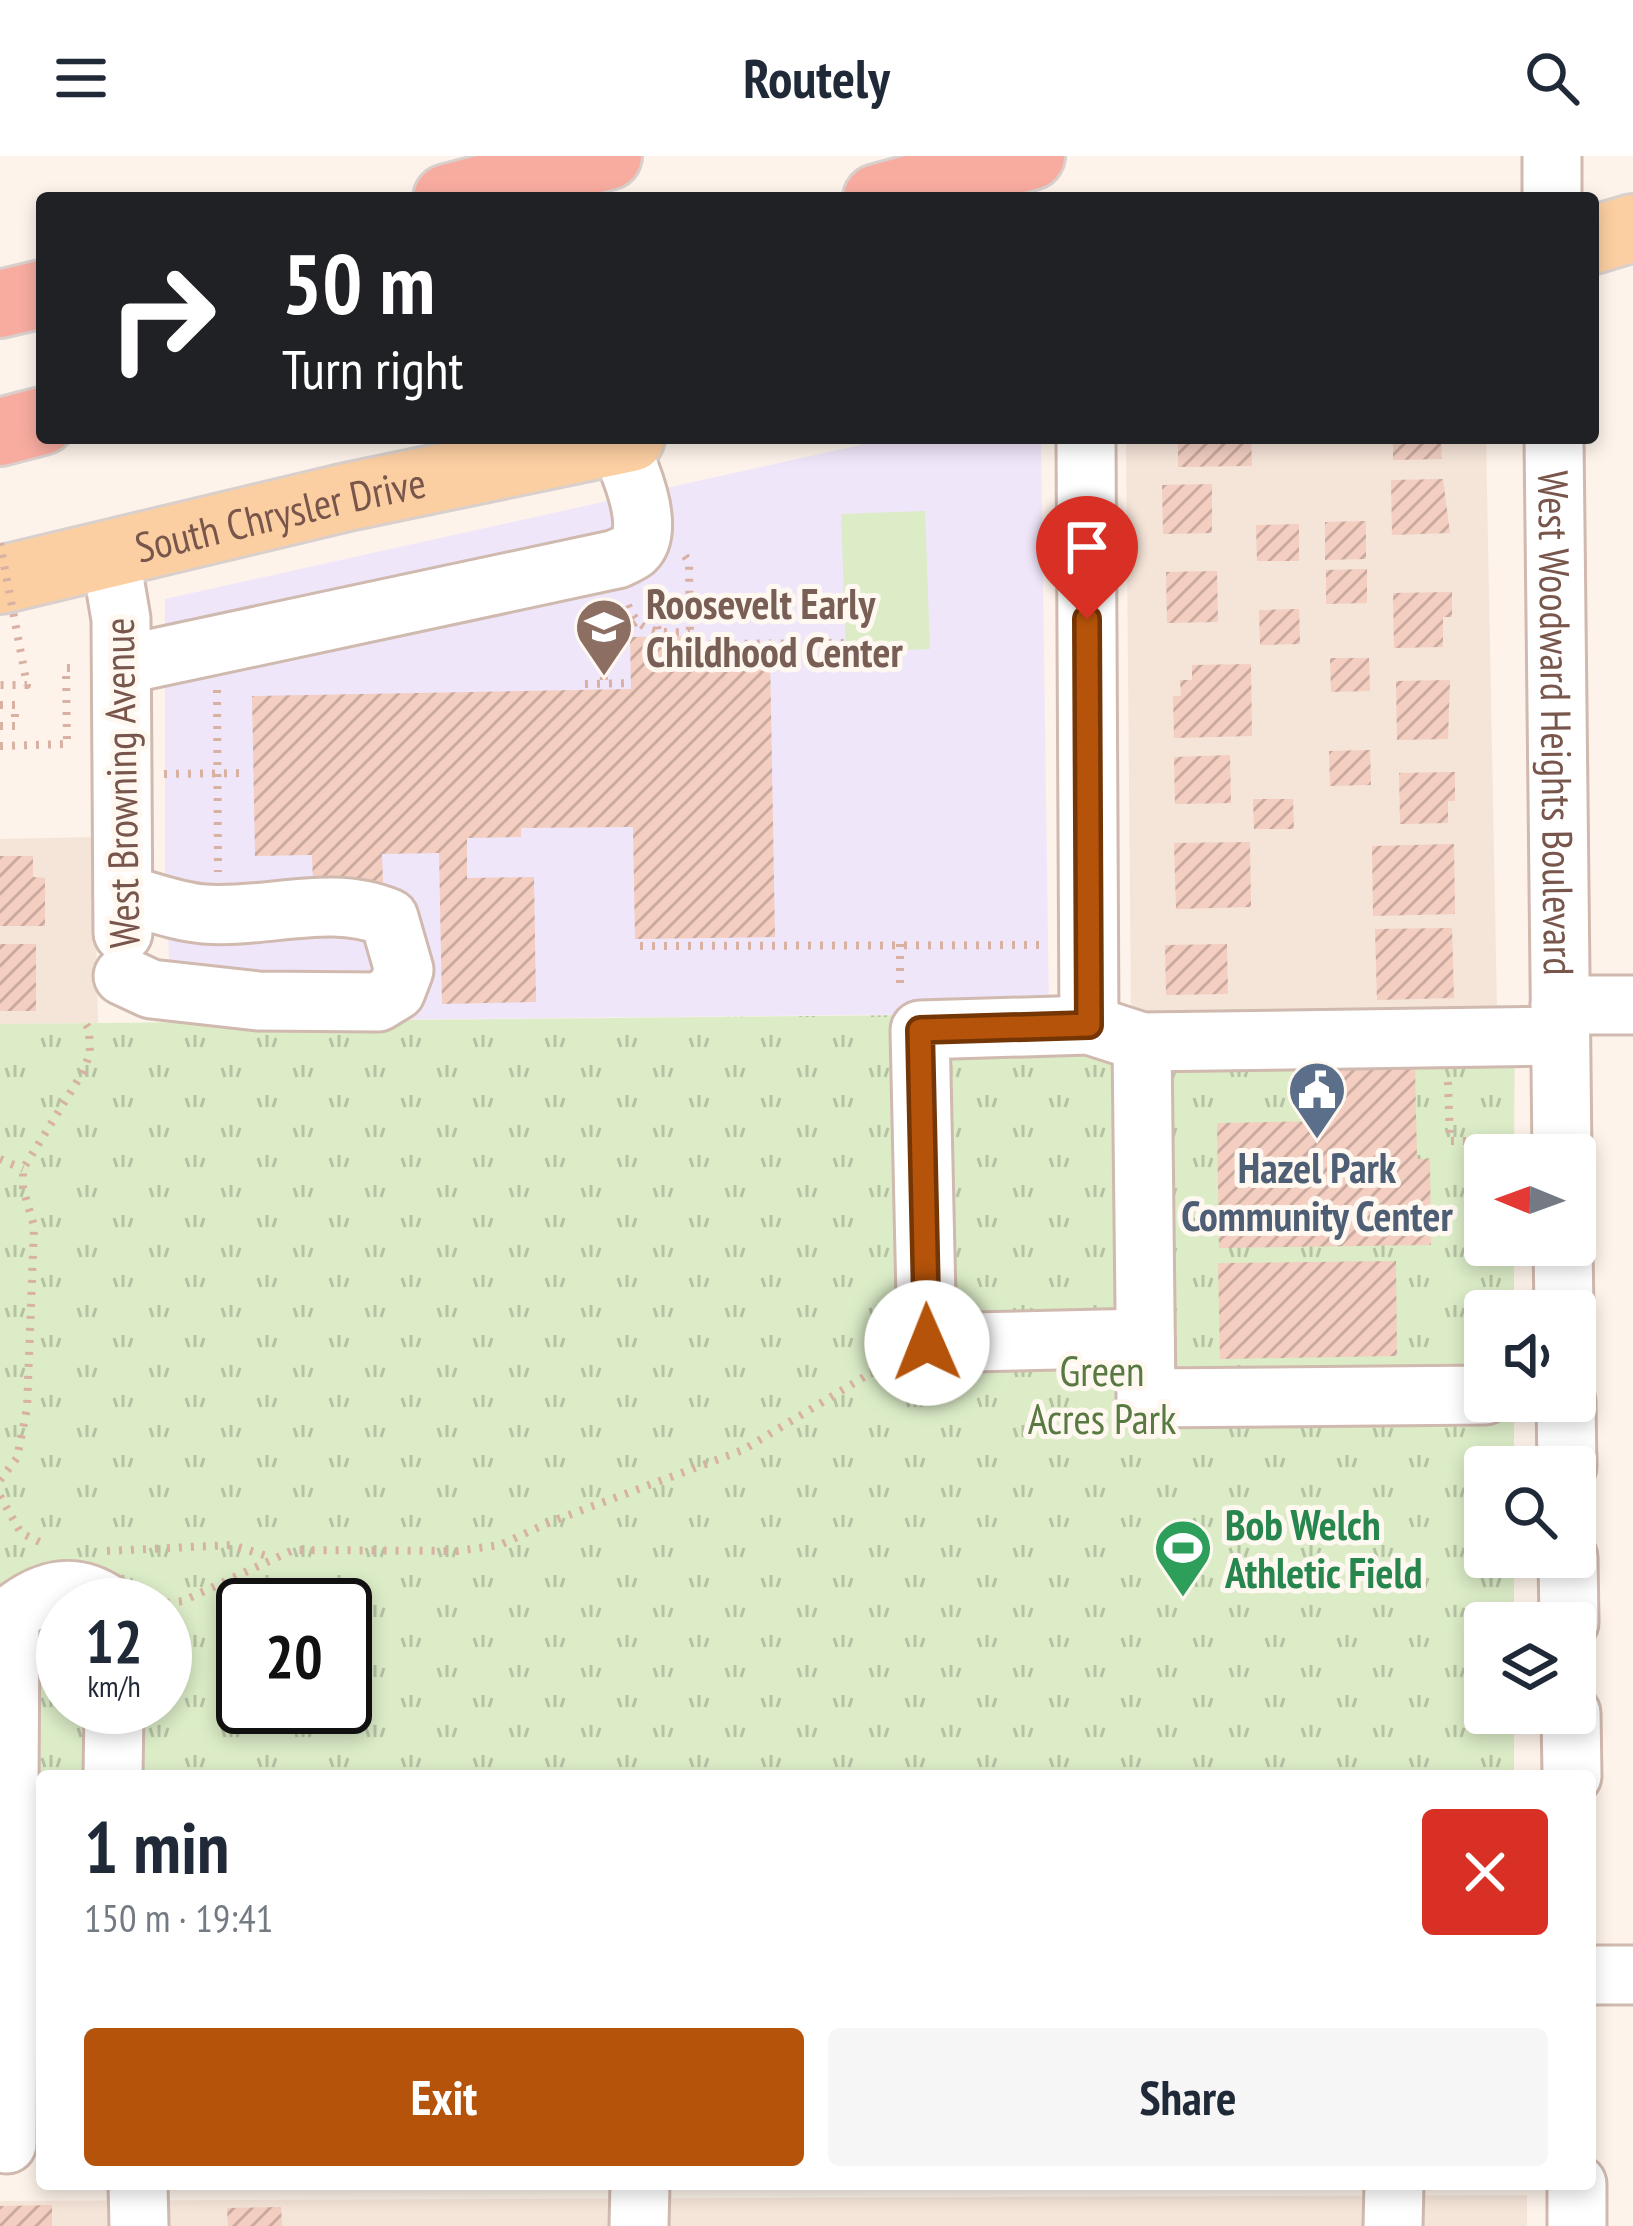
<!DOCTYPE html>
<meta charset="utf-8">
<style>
:root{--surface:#fff;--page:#f6f6f7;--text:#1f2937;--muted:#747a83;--accent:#b45309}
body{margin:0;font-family:"PT Sans Narrow",sans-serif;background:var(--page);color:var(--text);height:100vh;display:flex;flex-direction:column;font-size:45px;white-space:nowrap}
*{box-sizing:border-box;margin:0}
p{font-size:39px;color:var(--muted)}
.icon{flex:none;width:66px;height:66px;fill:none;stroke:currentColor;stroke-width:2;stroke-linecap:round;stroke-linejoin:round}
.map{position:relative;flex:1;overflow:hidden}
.side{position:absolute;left:36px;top:1614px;width:1560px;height:420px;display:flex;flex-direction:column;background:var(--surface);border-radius:12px;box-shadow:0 6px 18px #0003}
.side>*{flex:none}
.top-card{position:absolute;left:36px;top:36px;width:1563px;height:252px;border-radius:12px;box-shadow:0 6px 18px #0003;background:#202124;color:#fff;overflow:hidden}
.needle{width:78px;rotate:271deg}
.buttons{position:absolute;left:1464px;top:978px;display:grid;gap:24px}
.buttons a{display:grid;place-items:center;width:132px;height:132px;border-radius:12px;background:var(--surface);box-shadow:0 6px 18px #0003;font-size:60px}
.speed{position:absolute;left:36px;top:1422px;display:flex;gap:24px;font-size:60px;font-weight:700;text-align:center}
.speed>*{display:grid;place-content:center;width:156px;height:156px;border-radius:50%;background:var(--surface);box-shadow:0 6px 18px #0003;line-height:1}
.speed small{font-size:30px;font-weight:400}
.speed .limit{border:6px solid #111;border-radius:18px;background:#fff;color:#111}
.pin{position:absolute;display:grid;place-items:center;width:102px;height:102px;color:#fff;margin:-123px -51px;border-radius:50% 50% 50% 0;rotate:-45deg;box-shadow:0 0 12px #0007}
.pin .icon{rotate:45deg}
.me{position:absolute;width:132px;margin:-66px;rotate:359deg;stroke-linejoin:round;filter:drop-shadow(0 0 9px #0008)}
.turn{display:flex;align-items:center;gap:42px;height:252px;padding:0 48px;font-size:54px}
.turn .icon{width:156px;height:156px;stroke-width:2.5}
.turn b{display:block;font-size:84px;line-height:102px}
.round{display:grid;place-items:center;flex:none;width:126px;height:126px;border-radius:12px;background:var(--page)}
.overview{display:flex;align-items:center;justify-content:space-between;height:204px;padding:0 48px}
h1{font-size:72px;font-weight:600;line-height:90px}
.action{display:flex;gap:24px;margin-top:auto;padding:24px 48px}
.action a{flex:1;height:138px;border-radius:12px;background:var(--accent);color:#fff;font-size:48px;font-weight:600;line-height:138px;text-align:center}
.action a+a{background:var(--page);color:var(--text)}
header{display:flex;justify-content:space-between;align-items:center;height:156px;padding:0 48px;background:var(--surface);font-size:54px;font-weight:600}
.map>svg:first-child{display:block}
</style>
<header><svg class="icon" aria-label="menu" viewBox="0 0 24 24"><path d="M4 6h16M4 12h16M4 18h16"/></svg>Routely<svg class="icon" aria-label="search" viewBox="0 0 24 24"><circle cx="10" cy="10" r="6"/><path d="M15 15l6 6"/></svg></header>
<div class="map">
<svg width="1633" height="2070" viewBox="0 0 1633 2070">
<defs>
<pattern id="park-tufts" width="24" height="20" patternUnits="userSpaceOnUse" patternTransform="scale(3)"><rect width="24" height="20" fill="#dbecc7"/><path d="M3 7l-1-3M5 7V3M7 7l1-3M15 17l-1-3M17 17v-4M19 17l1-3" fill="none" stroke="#b6c2a4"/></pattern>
<pattern id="building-hatch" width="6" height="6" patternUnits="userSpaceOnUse" patternTransform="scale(3)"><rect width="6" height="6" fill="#f3cec1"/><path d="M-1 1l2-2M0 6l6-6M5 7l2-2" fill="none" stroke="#caaa9f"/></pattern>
</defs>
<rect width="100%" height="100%" fill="#fdf3ea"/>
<g fill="#f5e4d8">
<polygon points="1126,282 1486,282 1497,853 1131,856"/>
<polygon points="94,681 98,867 0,868 0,683"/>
<polygon points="1527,2039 1527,2070 0,2070 0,2045"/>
</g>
<polygon fill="#f0e6fa" points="892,282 1041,282 1049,857 172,866 165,715 165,443"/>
<polygon fill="#dbecc7" points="925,355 930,493 846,496 841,358"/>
<path fill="url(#park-tufts)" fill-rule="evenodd" d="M1515,853L1514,999H1485V1089H1514V1155H1485V1245H1514V1311H1485V1401H1514V1467H1485V1557H1514V1620H42V1934H0V868ZM63,1449H165V1551H63ZM243,1449H345V1551H243Z"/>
<g fill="url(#building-hatch)">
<polygon points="1178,282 1251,282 1252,310 1178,311"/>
<polygon points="1393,282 1441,282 1442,303 1393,304"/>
<polygon points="1443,323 1450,377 1392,379 1391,324"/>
<polygon points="1212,328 1212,377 1163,378 1162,329"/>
<polygon points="1366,365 1366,403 1325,404 1325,366"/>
<polygon points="1299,368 1299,405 1257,405 1256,369"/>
<polygon points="1367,413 1367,447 1326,448 1326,414"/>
<polygon points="1217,415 1218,466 1167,467 1166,416"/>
<polygon points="1452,436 1452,461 1443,461 1443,491 1394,492 1393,437"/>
<polygon points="1299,453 1300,488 1260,489 1259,454"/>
<polygon points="683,480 683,498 770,497 775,781 635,783 633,671 521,672 521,681 467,682 467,722 534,721 536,846 442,848 439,697 382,698 383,726 313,727 312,699 255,700 252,540 631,533 630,481"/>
<polygon points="1330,502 1369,502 1370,535 1331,536"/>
<polygon points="1251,508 1252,580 1174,582 1173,540 1181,540 1180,524 1192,524 1192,509"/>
<polygon points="1450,524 1448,583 1397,584 1396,525"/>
<polygon points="1370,594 1371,629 1330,630 1329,595"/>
<polygon points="1230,599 1231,647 1175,648 1174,601"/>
<polygon points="1455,616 1455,645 1448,645 1448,667 1400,668 1399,617"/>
<polygon points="1253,643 1293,643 1294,673 1254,673"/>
<polygon points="1250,686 1251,751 1176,753 1174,687"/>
<polygon points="1454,688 1455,758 1373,760 1372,690"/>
<polygon points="0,700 33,700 33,721 45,722 45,770 0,770"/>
<polygon points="1452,772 1454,842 1377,844 1375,773"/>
<rect x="0" y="788" width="36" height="67"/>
<polygon points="1227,788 1228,838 1166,839 1165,789"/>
<polygon points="1415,912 1417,1003 1430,1003 1431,1089 1219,1092 1217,967 1323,965 1322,913"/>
<polygon points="1396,1105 1397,1200 1220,1203 1218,1107"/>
<polygon points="52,2049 52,2070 0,2070 0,2050"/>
<polygon points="281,2051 282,2070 228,2070 227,2052"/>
</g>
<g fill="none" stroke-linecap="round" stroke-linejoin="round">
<g stroke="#d0b9ae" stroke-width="63">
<g id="minor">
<polyline points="1552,0 1552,42"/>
<polyline points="1086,282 1089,869"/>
<path id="s1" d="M1554,282L1562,999"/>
<polyline points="110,398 121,463 123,777"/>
<path d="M122,509L617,403C623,400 629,398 634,394C657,372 628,308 617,285"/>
<path d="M123,738C149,745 178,756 204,758C266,763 331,737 389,762L404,814L396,835L378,846L258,845L151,833L123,820"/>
<polyline points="1560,849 1633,849"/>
<polyline points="1142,886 1146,1242 1485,1239"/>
<polyline points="1563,1089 1564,1155"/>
<polyline points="1145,1182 927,1187 920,874 1089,869 1142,886 1560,880"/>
<polyline points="1566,1245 1567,1311"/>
<polyline points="1568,1401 1569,1467"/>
<polyline points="1571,1557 1572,1620"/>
<polyline points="113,1620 114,1551"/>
<polyline points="1590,1819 1633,1819"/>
<path d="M7,1988L10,1460C41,1434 73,1424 109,1449"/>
<polyline points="138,2028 139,2070"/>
<polyline points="1577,2028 1577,2070"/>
<polyline points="639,2070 640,2028"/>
<polyline points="1393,2070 1394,2028"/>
</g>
</g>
<g stroke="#d9d0cd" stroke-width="72">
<g id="major">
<polyline points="1593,84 1633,72"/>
<path id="s2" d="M0,424L347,341L631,282"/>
</g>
</g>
<g stroke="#d9d0cd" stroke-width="72">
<g id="highway">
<polyline points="447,42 608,0"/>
<polyline points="877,42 1031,0"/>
<polyline points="0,148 42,138"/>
<polyline points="0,276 42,265"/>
</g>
</g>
<g stroke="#d9b1a3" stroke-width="8" stroke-dasharray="3 9" stroke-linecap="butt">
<polyline points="685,400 689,406 690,488 845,487"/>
<polyline points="651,435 658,476"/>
<polyline points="602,449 604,528"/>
<path d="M628,449C640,480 661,476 690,476"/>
<polyline points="604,489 636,466"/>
<polyline points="585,528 630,527"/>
<polyline points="217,534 218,716"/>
<polyline points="0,549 15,549 15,570 0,570"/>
<polyline points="0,590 67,588 66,512 78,512"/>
<polyline points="164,618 248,617"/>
<polyline points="900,788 900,830"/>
<polyline points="640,790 1042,789"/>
<polyline points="1448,926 1450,985 1499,985"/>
<polyline points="0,1003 23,1013"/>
<polyline points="0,1324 17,1302 27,1252 34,1070 23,1032 23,1013 83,916 90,897 89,873 83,864"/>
<polyline points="0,1340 21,1377 46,1389"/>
<polyline points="107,1395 232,1389 270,1401"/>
<polyline points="155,1448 183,1445 293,1394 457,1395 500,1389 550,1366 743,1294 889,1206"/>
</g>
<use href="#minor" stroke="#fff" stroke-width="57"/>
<use href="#major" stroke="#fccfa2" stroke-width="66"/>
<use href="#highway" stroke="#f8aca0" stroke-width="66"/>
<polyline stroke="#d9b1a3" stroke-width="8" stroke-dasharray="3 9" stroke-linecap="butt" points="0,387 27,529 0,529"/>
</g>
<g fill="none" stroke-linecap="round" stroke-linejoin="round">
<g stroke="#753606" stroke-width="30">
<polyline id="route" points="927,1187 920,874 1089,869 1087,463"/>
</g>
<use href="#route" stroke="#b45309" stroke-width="21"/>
</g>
<defs>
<g id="school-pin" transform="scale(3)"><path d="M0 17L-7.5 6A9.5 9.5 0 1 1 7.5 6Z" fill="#8d6e63" stroke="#fff8f1"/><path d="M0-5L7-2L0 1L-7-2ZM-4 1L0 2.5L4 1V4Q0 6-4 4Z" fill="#fff"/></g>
<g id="civic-pin" transform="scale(3)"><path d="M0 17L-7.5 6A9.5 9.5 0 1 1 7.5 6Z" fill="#5c6f8a" stroke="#fff8f1"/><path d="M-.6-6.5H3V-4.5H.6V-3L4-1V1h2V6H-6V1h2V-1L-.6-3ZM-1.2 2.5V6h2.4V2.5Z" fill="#fff"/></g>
<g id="stadium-pin" transform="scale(3)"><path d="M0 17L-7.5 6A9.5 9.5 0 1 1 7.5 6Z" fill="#2e9e5b" stroke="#fff8f1"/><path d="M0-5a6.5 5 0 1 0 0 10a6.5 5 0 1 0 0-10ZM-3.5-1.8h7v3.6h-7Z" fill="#fff"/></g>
</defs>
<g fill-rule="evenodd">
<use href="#school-pin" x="604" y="471"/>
<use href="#civic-pin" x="1317" y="934"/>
<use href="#stadium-pin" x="1183" y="1392"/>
</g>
<g text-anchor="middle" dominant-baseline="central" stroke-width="10" stroke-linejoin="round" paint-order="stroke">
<g font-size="42" fill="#79564c" stroke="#fff8f1">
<text stroke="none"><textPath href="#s2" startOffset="288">South Chrysler Drive</textPath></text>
<text stroke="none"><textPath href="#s1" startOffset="285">West Woodward Heights Boulevard</textPath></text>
<text transform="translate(121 627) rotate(-91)">West Browning Avenue</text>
</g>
<g font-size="42" font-weight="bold" fill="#785e54" stroke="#fff8f1" text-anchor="start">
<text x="646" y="447">Roosevelt Early<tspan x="646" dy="48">Childhood Center</tspan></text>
</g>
<g font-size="42" font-weight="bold" fill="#4e5e75" stroke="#fff8f1">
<text x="1317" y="1011">Hazel Park<tspan x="1317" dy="48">Community Center</tspan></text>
</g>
<g font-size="42" fill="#587941" stroke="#fff8f1">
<text x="1102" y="1214">Green<tspan x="1102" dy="48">Acres Park</tspan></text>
</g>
<g font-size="42" font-weight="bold" fill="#27864d" stroke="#fff8f1" text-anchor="start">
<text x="1225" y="1368">Bob Welch<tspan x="1225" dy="48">Athletic Field</tspan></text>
</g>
</g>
</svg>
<div class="buttons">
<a><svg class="needle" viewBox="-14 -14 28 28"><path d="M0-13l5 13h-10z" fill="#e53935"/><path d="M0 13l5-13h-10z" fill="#747a83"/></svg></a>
<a><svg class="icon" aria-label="sound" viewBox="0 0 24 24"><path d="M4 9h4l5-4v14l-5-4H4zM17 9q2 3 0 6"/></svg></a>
<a><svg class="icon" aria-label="search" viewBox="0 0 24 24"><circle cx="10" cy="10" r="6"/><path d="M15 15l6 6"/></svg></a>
<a><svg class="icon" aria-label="layers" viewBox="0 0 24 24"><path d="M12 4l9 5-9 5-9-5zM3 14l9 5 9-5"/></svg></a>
</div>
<div class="speed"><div>12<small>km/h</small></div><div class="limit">20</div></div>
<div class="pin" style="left:1087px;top:463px;background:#d93025"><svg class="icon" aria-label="arrive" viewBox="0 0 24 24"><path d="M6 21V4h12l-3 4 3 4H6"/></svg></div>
<svg class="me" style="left:927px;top:1187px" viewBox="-20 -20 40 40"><circle r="19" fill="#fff"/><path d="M0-13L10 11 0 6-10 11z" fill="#b45309"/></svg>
<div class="top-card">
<div class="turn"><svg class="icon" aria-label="right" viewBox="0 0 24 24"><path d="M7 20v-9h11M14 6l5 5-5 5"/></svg><div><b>50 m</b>Turn right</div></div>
</div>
<section class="side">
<div class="overview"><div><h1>1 min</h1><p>150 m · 19:41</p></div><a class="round" style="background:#d93025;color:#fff"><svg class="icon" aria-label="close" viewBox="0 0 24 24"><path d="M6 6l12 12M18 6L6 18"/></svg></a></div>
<div class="action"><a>Exit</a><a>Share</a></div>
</section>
</div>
